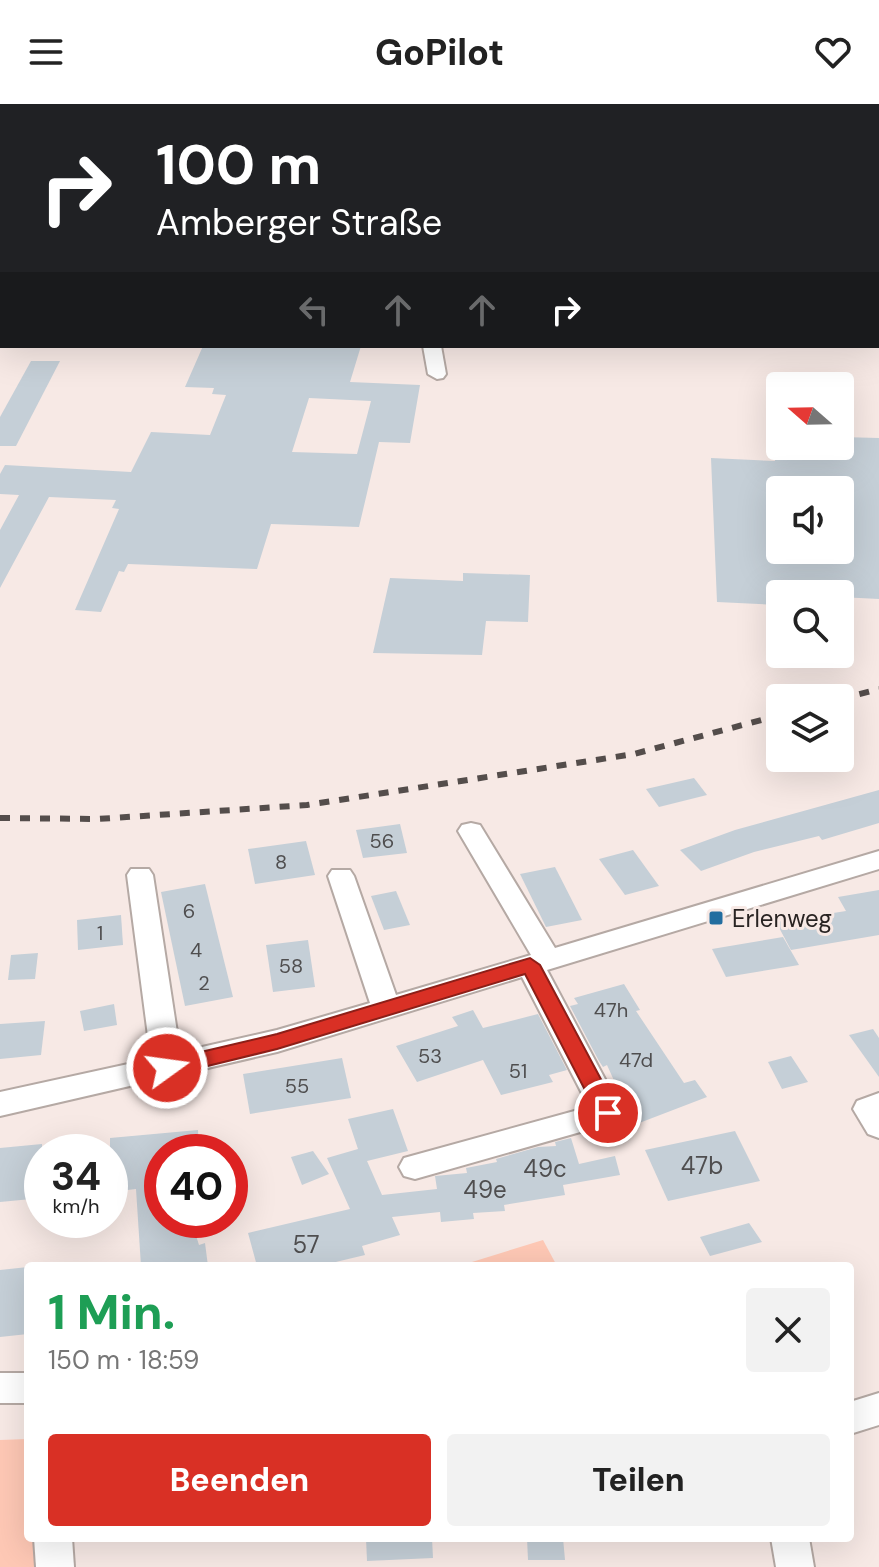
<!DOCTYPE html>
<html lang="de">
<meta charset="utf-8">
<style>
:root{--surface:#fff;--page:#f2f2f2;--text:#222;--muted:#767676;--accent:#d93025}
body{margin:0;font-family:"DM Sans",sans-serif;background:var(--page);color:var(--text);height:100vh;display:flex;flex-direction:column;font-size:30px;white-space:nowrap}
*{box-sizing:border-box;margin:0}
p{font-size:26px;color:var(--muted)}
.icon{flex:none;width:44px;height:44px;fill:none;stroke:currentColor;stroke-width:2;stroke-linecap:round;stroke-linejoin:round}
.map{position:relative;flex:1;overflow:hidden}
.panel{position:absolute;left:24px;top:1158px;width:830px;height:280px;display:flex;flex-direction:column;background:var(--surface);border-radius:8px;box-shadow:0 8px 32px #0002}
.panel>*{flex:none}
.banner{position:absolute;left:0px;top:0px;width:880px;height:244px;box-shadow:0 8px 32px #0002;background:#202124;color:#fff;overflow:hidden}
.needle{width:52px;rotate:290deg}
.buttons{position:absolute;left:766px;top:268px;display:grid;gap:16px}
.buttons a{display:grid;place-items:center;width:88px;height:88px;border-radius:8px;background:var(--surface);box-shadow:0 8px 32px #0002;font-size:40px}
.speed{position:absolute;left:24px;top:1030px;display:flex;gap:16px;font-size:40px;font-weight:700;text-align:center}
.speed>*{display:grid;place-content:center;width:104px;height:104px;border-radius:50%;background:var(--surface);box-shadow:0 8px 32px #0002;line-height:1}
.speed small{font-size:20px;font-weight:400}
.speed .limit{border:12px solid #d22;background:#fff;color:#111}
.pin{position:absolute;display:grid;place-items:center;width:68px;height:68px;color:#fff;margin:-34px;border:4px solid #fff;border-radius:50%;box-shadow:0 2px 8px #0007}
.me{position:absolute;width:88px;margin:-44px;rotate:76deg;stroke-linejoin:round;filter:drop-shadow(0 0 6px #0008)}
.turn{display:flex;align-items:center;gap:28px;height:168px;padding:0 24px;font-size:36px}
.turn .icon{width:104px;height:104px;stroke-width:2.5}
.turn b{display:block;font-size:56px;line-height:68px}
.lanes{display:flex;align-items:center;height:76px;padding:0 24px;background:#0003;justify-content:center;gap:40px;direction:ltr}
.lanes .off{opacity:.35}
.round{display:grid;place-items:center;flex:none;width:84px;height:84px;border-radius:8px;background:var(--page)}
.headline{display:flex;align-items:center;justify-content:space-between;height:136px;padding:0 24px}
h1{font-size:48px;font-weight:800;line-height:60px;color:#1e9e55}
.button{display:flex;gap:16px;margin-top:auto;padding:16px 24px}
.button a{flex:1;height:92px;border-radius:8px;background:var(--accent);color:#fff;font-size:32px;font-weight:800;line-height:92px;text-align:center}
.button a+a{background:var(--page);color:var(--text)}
header{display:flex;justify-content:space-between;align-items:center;height:104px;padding:0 24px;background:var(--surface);font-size:36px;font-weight:800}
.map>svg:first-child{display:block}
</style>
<header><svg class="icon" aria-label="menu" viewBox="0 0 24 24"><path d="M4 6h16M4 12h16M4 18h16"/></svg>GoPilot<svg class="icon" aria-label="heart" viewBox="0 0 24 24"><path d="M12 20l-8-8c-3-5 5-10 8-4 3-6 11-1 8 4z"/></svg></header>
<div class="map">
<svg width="879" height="1463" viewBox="0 0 879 1463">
<rect width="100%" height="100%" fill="#f7e9e5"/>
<g fill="#fec8b5">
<polygon points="543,1136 557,1162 459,1162"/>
<polygon points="28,1335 28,1434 41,1434 42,1463 0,1463 0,1336"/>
</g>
<g fill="#c5cfd7" fill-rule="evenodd">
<path d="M203,242H361L350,278L420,281L410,339L379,338L359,423L271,420L257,465L128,460L124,468L119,467L101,508L75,506L119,405L112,404L116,396L49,393L0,484V426L19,391L0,390V370L5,361L131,368L151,328L210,331L226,291L212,290L214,284L185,283ZM309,294L371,297L357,350L292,348Z"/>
<polygon points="31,257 60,257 16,342 0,342 0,313"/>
<path d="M840,333L879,334V495L780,490V501L717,498L711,354L775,357L773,342H840ZM780,386H840V446H780Z"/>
<polygon points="463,469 530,471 528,518 486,517 482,551 373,549 390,474 463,477"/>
<polygon points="694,674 707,691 659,703 646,685"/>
<polygon points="879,686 879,719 822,736 819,732 754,748 701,767 680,746 735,726"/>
<polygon points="400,720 407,749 363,754 356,726"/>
<polygon points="306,737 315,771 255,780 248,745"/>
<polygon points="633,746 659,782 625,791 599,755"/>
<polygon points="555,763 582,816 546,823 520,770"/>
<polygon points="205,780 233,893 185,902 161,788"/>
<polygon points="879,786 879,831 791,846 776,818 846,807 838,793"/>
<polygon points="396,787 410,821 384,826 371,792"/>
<polygon points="121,811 123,841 78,846 77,816"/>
<polygon points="783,833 799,861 726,873 712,845"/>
<polygon points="308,836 315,883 273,888 266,841"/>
<polygon points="38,849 35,875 8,876 11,851"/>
<polygon points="624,880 640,906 636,907 684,979 695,976 707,993 634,1021 607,961 603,963 599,957 570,902 578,900 574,894"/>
<polygon points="114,900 117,921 84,927 80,907"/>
<polygon points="473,906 483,924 538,910 567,966 549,971 553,978 501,991 483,956 417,978 396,942 458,922 452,913"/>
<polygon points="45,917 41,951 0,955 0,920"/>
<polygon points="873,925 879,934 879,973 849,931"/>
<polygon points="791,952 808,978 782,985 768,958"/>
<polygon points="342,954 351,994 250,1010 243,970"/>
<polygon points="393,1005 408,1047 367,1057 382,1091 437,1085 435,1072 467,1069 466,1064 497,1058 496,1055 538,1043 556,1042 555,1038 571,1034 579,1060 615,1052 620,1071 563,1081 565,1091 504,1101 505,1107 473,1109 474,1115 441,1118 440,1108 392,1113 400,1131 362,1142 365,1151 319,1162 257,1162 248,1129 350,1105 327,1054 358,1045 348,1015"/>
<polygon points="198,1026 199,1048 162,1048 162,1116 191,1116 199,1141 205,1139 208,1162 141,1162 136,1085 110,1088 110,1034"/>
<polygon points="735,1027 760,1077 668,1097 645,1046"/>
<polygon points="42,1040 42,1094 0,1098 0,1044"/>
<polygon points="313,1047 329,1070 302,1081 291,1053"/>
<polygon points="749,1119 762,1138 710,1152 700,1133"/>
<polygon points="28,1163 28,1230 0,1233 0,1166"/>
<polygon points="366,1434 432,1434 433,1454 367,1457"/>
<polygon points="527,1434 563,1434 565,1456 528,1456"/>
</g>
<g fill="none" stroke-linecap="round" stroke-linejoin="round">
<g stroke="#b5a9a4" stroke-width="4">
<g id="minor">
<polygon points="307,0 335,0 337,2 309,2"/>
<polygon points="618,0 632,0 634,2 620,2"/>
<polygon points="701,0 715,0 700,2"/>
<rect x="0" y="33" width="2" height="8"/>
<polygon points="878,87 879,88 879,98 878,97"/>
<rect x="0" y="100" width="2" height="10"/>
<rect x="878" y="171" width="1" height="10"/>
<rect x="0" y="180" width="2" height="10"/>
<polygon points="423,242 441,242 446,270 443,274 437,275 428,270"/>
<polygon points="471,719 480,721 555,844 879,747 879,765 547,866 623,1009 619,1017 415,1075 404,1072 399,1063 404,1054 589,1003 522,873 277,948 0,1012 0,988 151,955 127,771 131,765 149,765 153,771 180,948 277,926 370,899 328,772 332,766 350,766 354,772 396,891 531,851 458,727 462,721"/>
<polygon points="879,989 879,1034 868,1030 853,1005 857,997"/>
<rect x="0" y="1269" width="28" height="30"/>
<polygon points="879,1289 879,1321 850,1330 850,1298"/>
<polygon points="34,1434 72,1434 74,1463 36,1463"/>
<polygon points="771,1434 809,1434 814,1463 776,1463"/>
</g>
</g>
<use href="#minor" fill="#fff" fill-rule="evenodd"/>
<g stroke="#544d4b" stroke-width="6" stroke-dasharray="10 10" stroke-linecap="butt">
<polyline points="840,595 879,585"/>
<polyline points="0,714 98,715 307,701 634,650 780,611"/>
</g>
</g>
<polygon fill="#d93025" stroke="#8d1f18" stroke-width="2" points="530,854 540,861 619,1009 615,1015 600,1015 525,870 277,945 167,972 157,964 167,956 277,930"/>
<rect fill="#226ea0" stroke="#f7e9e5" stroke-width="3" x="708" y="806" width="16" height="16" rx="4"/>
<g text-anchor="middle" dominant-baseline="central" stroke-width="6" stroke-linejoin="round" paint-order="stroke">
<g font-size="20" fill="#4f4e4f">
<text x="382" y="737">56</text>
<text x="281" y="758">8</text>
<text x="189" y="807">6</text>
<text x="100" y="829">1</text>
<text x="196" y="846">4</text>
<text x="291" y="862">58</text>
<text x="204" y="879">2</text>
<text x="611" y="906">47h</text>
<text x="430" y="952">53</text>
<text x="636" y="956">47d</text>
<text x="518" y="967">51</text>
<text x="297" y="982">55</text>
</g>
<g font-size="24" fill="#282322" stroke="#f7e9e5" text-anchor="start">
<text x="732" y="814">Erlenweg</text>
</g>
<g font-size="24" fill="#4f4e4f">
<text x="702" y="1061">47b</text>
<text x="545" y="1064">49c</text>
<text x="485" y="1085">49e</text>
<text x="306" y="1140">57</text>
</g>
</g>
</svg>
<div class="buttons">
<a><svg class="needle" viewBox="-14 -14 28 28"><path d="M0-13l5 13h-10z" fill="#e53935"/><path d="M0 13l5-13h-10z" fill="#767676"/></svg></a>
<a><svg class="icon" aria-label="sound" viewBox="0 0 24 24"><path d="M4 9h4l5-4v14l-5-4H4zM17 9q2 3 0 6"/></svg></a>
<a><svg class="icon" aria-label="search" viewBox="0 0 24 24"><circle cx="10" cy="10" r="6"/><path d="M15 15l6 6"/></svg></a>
<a><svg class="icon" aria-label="layers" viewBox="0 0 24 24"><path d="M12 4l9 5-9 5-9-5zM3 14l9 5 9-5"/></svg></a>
</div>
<div class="speed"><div>34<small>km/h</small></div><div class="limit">40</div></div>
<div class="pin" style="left:608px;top:1009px;background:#d93025"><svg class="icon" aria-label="arrive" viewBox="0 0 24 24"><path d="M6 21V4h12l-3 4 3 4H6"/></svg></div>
<svg class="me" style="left:167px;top:964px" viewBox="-20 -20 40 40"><circle r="17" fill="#d93025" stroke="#fff" stroke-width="3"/><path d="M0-11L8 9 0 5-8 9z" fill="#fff"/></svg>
<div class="banner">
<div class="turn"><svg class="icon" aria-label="right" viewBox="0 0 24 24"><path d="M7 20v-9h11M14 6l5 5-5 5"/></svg><div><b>100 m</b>Amberger Straße</div></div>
<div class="lanes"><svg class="icon off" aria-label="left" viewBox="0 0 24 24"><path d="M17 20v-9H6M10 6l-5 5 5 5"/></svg><svg class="icon off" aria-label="ahead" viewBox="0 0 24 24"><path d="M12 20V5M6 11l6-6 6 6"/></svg><svg class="icon off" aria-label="ahead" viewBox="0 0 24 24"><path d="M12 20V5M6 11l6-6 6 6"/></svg><svg class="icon" aria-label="right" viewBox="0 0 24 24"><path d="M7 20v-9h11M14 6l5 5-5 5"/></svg></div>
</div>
<section class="panel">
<div class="headline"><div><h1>1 Min.</h1><p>150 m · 18:59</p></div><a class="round"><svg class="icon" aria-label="close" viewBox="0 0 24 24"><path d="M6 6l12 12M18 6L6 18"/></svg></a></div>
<div class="button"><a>Beenden</a><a>Teilen</a></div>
</section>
</div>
